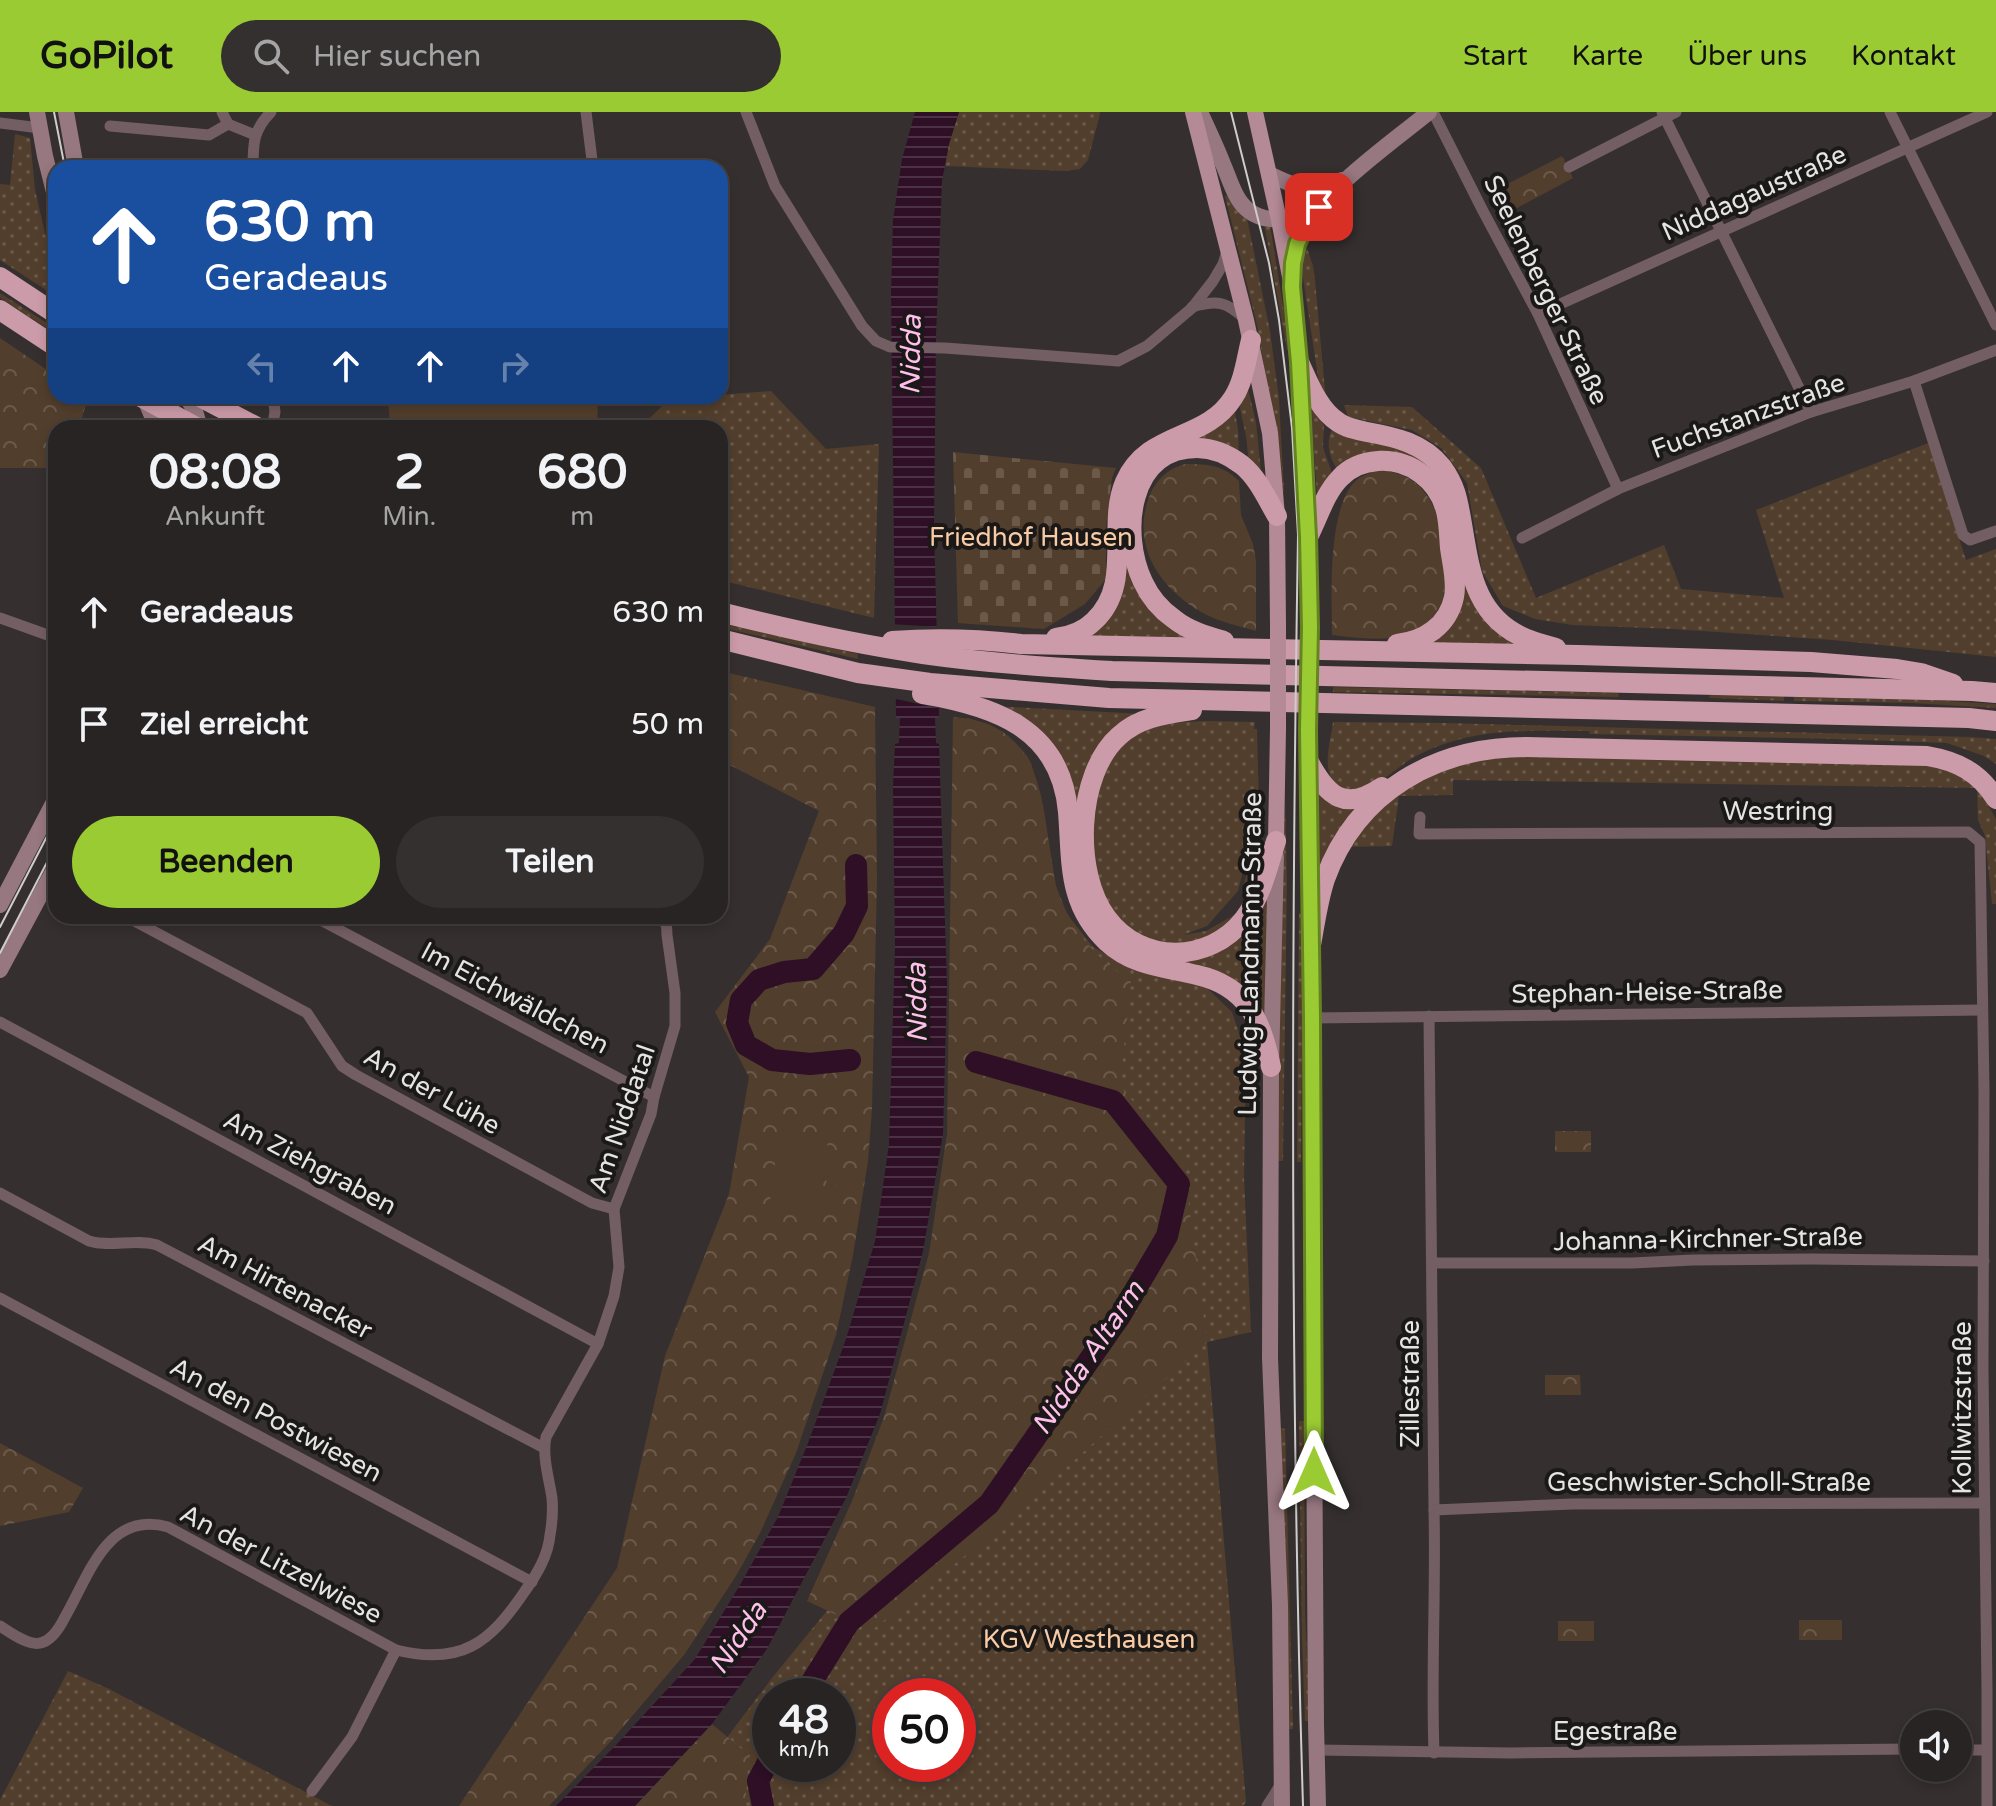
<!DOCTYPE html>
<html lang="de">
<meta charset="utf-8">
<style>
:root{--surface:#282423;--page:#343030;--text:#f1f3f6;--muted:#a5a4a6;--line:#444141;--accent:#9bcb33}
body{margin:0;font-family:"Varela Round",sans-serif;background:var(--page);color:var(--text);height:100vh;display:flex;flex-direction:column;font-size:30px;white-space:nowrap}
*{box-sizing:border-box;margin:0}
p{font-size:26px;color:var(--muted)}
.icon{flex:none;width:44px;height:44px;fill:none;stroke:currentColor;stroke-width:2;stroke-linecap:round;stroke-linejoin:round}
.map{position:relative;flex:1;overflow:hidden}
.panel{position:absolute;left:48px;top:308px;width:680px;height:504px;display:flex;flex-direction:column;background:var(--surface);border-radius:24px;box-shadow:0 4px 12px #0003,0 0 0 2px var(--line)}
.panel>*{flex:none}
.banner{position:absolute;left:48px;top:48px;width:680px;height:244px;border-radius:24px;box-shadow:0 4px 12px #0003,0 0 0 2px var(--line);background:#1a4fa0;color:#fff;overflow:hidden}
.fabs{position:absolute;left:1900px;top:1598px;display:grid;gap:16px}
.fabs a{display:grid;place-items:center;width:72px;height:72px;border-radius:50%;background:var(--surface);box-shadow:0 4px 12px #0003,0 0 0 2px var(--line);font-size:40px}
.speed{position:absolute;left:752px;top:1566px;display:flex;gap:16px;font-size:40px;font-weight:700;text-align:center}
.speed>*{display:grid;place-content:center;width:104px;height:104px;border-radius:50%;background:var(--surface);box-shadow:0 4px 12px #0003,0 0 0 2px var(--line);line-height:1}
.speed small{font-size:20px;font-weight:400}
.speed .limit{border:12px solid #d22;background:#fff;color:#111}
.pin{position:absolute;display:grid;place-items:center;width:68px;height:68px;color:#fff;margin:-34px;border-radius:16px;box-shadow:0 4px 12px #0006}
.me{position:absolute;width:88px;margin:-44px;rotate:0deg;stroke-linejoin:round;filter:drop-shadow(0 0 6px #0008)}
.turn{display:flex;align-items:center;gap:28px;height:168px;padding:0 24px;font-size:36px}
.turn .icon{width:104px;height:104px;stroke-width:2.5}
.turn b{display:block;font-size:56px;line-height:68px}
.lanes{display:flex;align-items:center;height:76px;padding:0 24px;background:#0003;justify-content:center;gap:40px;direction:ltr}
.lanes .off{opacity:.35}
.eta{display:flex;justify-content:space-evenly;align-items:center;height:136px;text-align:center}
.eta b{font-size:48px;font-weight:700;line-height:56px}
.action{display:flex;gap:16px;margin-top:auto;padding:16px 24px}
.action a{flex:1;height:92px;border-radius:48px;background:var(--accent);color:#111;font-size:32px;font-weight:700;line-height:92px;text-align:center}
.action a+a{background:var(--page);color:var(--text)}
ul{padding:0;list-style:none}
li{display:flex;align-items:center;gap:24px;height:112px;padding:0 24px}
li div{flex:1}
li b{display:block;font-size:30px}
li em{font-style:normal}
header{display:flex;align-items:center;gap:48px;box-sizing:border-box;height:112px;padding:0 40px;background:var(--accent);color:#111}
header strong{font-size:38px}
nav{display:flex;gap:44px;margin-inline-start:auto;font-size:28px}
.search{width:560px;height:72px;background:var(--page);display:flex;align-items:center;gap:20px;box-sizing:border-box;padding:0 28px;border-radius:44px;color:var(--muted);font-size:30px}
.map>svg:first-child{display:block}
</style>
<header>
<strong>GoPilot</strong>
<div class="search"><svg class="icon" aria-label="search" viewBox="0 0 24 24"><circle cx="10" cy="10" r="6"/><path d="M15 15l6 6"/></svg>Hier suchen</div>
<nav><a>Start</a><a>Karte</a><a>Über uns</a><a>Kontakt</a></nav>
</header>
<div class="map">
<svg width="1996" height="1694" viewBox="0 0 1996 1694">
<defs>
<pattern id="grass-dots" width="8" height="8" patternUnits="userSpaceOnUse" patternTransform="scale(2)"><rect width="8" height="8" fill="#523e2c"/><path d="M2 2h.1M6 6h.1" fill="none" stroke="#6b5a4a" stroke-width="1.8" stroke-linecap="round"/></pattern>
<pattern id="forest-crowns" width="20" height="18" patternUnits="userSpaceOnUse" patternTransform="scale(2)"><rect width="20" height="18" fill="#523e2c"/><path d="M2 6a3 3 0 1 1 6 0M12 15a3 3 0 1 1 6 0" fill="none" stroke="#6b5a4a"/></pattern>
<pattern id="cemetery-stones" width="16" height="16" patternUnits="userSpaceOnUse" patternTransform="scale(2)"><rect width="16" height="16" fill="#523e2c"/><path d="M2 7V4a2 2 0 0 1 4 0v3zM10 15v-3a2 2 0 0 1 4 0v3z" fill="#6b5a4a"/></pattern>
<pattern id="water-rules" width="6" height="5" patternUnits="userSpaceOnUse" patternTransform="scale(2)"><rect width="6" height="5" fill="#2e0f26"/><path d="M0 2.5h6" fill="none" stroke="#4c3245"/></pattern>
</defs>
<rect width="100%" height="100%" fill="#35302f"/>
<g fill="url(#grass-dots)" fill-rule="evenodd">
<polygon points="959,0 1100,0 1100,2 1088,48 1080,57 1065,59 945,54 949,32"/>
<polygon points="15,22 30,26 35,78 47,130 56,151 56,180 48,176 46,178 0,148 0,72 10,73"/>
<polygon points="1229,83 1246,101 1270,219 1279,287 1284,380 1282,380 1272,301 1257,213 1225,84"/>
<polygon points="1264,111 1270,113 1290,237 1287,238"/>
<polygon points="1307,136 1313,154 1315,168 1326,289 1321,278 1318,265 1303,165 1303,149"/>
<polygon points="0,181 56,217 56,222 0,186"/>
<polygon points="1247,273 1256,310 1261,361 1249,351 1246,324 1238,287"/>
<polygon points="771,279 826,337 879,332 874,506 720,468 720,316 598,316 642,314 669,287"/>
<polygon points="1344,293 1412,295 1481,356 1536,486 1664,433 1681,477 1784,486 1756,398 1928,331 1966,448 1996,437 1996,545 1833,528 1673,517 1572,513 1535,507 1503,494 1482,459 1467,371 1441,336 1412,318 1348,305"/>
<path d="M1234,295L1238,317L1239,343C1224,334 1210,329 1192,330C1122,334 1113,428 1139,478C1151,501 1171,516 1194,525L1086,524C1147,484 1108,429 1129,376C1150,323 1201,333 1234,295Z"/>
<polygon points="1312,296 1324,313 1323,335 1333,364 1317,383 1311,297"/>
<path d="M1332,317L1405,338L1428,352L1461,445L1518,532L1428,531L1452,504L1428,360L1338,359C1330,346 1325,332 1332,317Z"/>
<polygon points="720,511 858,542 858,547 737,519 720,515"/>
<polygon points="1333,575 1618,581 1619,585 1333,580"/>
<polygon points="1714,582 1784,584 1784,589 1710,586 1709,584"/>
<polygon points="1794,585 1930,588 1996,592 1996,596 1912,591 1794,589"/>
<path d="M992,594L1143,602C1129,610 1114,618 1103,631C1089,648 1083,671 1081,693C1076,729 1079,768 1097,801C1115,835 1157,856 1195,846C1214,842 1228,831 1242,818L1245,845L1240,878C1197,840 1135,867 1099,812C1092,802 1085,791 1082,779C1061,719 1091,662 1030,615C1018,606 1005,600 992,594Z"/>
<path d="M967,606L988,612L1003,620L1024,640L1031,651L1041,684L1056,774L1067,802L1093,835L1127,853L1207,876L1232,900L1246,942L1244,1065L1251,1220L1207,1230L1246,1690L1243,1694H675L772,1566L888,1424L997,1276L961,837ZM770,1584H838V1652H770ZM890,1584H958V1652H890Z"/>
<path d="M1206,609L1255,610L1254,617H1257L1259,697L1238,779L1207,814L1183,823L1206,819L1234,803C1218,821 1195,835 1170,831C1153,828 1138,824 1125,812C1086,777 1083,688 1112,646C1120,634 1133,624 1145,618C1164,610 1186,610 1206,609Z"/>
<path d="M1333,610L1446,611L1970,625L1996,627V652L1984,644L1947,631L1836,627L1590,622L1589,619C1528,619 1473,614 1416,644C1398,653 1370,685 1348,679C1317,669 1330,634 1333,610Z"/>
<polygon points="1494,639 1937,650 1978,676 1996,707 1996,792 1992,792 1985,724 1978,708 1977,676 1453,668 1453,683 1399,684 1392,734 1348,735 1365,710 1405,672"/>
<polygon points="1316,671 1361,691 1326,747 1316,761"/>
<polygon points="1285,688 1287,766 1283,1049 1278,1049 1276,1023"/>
<polygon points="1262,716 1253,772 1246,793 1242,777"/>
<polygon points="1267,776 1267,906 1249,882 1255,830 1252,808"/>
<polygon points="1299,801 1302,801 1303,848 1301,1050 1297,1050"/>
<polygon points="1299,1309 1304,1309 1305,1499 1310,1609 1305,1609 1302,1528"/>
<polygon points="1280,1316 1285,1317 1293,1617 1286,1617"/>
<polygon points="68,1559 107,1576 332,1694 0,1694 0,1688"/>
</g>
<g fill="url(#forest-crowns)">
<polygon points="1562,44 1573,66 1500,105 1488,82"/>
<polygon points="0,226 56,264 56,284 88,285 79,316 56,316 56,356 0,356"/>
<path d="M1186,352C1208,352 1223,353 1239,369L1241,403L1253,432L1256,449V519C1241,514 1223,511 1209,504C1165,482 1131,439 1148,388C1154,370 1167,356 1186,352Z"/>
<path d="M1376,358C1399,360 1415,365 1428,385C1443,406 1451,468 1441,492C1436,503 1427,514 1417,519C1391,531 1359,526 1332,523C1332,485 1326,391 1359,366C1364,363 1371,361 1376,358Z"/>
<polygon points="720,559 875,595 877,767 872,997 868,1049 853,1143 836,1223 796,1341 760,1421 736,1464 684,1543 611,1629 549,1694 459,1694 617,1456 665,1244 729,1082 749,965 715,900 770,827 819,699 720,648"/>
<path d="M953,605C1038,611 1041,679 1051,745C1053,755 1053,766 1056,775C1062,795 1078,823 1093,838C1104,850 1119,860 1131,870L1120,974L1183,1048L1207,1230L986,1427L871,1519L807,1489L852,1389L884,1305L929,1141L947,1022Z"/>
<rect x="1555" y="1019" width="36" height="21"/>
<polygon points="1545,1263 1580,1263 1581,1283 1545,1283"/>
<polygon points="0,1331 83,1376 69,1400 0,1414"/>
<rect x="1799" y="1508" width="43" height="20"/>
<rect x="1558" y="1509" width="36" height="20"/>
<polygon points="712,1612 749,1643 745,1694 635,1694"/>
</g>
<polygon fill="url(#cemetery-stones)" points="953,340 1116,356 1112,366 1106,415 1106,467 1085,492 1044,517 958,511"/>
<g fill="#523e2c">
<polygon points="388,284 598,284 597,316 390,316"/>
<polygon points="779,1022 828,1028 818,1104 769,1097"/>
<polygon points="829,1055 847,1057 845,1075 826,1072"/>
</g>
<polygon fill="url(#water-rules)" points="915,0 959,0 949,32 942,69 936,225 934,414 939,606 935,606 936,631 939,632 947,872 943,1022 923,1139 880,1302 846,1386 767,1537 712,1612 635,1694 556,1694 617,1632 695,1547 740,1473 778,1405 808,1331 846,1227 875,1129 889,1032 895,836 893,674 895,632 899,631 899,628 900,606 896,606 891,182 893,108 902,47"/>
<polygon fill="#35302f" points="891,512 940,515 943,597 891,586"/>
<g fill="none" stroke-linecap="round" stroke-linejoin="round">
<g stroke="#2e0f26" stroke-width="22">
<polyline points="850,948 810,952 772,948 746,933 737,911 741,888 759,868 784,860 813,857 844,821 857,794 856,753"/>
<polyline points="803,1584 849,1510 989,1392 1120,1204 1167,1124 1179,1072 1113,989 976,950"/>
<polyline points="763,1694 758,1669 770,1646"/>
</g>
<g stroke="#735e64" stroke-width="11">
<polyline points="222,0 228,12 255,23"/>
<polyline points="586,0 593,56"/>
<polyline points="746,0 775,74 862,214 876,229 890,235 945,236 1118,249 1147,234 1192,196 1213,169 1223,152 1227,139"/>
<polyline points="1433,0 1483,99 1538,202 1618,377"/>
<polyline points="1662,0 1811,300"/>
<polyline points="1890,0 1996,213"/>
<polyline points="0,11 40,16"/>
<polyline points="110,14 209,23 228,12"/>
<polyline points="1569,55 1676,0"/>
<path d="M253,56C253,32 253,18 271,0"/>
<path d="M1192,195C1217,188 1226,189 1245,207"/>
<polyline points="1538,202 1987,0"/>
<polyline points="1914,269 1963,423 1970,428 1996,419"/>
<polyline points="272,316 275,300 273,284"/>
<polyline points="1522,426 1618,377 1811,300 1914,269 1996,238"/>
<polyline points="0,506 56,526"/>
<polyline points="1420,705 1419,722 1968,720 1980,730 1984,978 1983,1257 1987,1577 1987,1694"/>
<polyline points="125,804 307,901 342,954 356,963 592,1091 614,1097"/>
<polyline points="313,804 654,985"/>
<polyline points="643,804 665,810"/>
<path d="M1429,904C1432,1068 1431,1233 1434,1397C1436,1478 1431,1560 1434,1641"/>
<polyline points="1312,906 1982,898"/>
<polyline points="0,910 598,1232"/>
<path d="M0,1081L89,1129C111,1136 135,1126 157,1133L544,1336"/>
<polyline points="1432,1151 1632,1151 1693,1148 1812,1147 1984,1149"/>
<polyline points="0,1186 532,1470"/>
<polyline points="1434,1398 1572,1392 1984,1391"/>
<path d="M0,1514C10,1520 28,1534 40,1531C52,1529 60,1515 65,1505C89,1464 107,1398 168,1415L396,1538L352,1625L312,1679"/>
<path d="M396,1538C461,1554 490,1531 525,1479C537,1462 548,1444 550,1423C552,1412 553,1398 552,1386C549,1366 542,1345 546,1325L598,1232L614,1184L619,1155L614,1097L651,1002L654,985L675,914V881L667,823L666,804"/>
<polyline points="1317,1638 1511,1641 1914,1637"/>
<polyline points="1958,1638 1986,1638"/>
<polyline points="1267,1694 1281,1672"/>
</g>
<g stroke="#977780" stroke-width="16">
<polyline points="37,0 45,44 56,88"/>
<polyline points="66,0 76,56"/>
<path d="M1200,0C1208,17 1216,34 1223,52C1227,61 1230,71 1235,81C1251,115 1287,111 1316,97"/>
<path d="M1269,62C1296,75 1313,84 1342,68"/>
<path d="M1292,165C1293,150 1294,136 1301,122C1323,78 1390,32 1429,0"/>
<polyline points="186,284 195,299 200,316"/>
<polyline points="144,285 157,316"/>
<polyline points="1309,650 1311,800"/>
<polyline points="1276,744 1271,955 1270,1246 1280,1493 1282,1694"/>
<polyline points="0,793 56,686"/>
<polyline points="1311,824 1316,1612 1318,1694"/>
<polyline points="0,858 56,754"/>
</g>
<g stroke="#b38a96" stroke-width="16">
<polyline points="1193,0 1246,208 1270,321 1277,404 1278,514"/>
<polyline points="1255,0 1279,108 1292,175 1299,250 1308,425 1310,515"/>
<polyline points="1308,618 1309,650"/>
<polyline points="1276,729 1278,617"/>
</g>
<g stroke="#cc9baa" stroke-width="20">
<polyline points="0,165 56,202"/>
<polyline points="0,198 56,235"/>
<path d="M1299,250C1309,271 1318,297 1338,310C1346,316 1357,318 1367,320C1395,325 1423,331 1442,355C1456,374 1458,389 1462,412C1470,459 1475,506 1527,527C1536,531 1546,533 1556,536"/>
<polyline points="198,284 259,316"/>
<path d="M1308,425C1318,406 1325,381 1340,366C1350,355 1364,350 1378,349C1410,347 1438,368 1446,399C1449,411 1449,424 1450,436C1452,451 1457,469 1454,485C1448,514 1424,529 1397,532"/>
<path d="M720,500C787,517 855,532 923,542C986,551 1049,555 1112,559L1972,579L1996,581"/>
<path d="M1056,526C1071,524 1084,519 1094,509C1134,472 1106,414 1125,370C1148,318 1205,330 1233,286C1244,269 1246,248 1251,228"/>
<polyline points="720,527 858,561 930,571 1109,586 1969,606 1996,609"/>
<path d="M892,529C936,526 977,527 1021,532L1579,543L1811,550L1897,557L1921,561L1953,572"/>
<path d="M1224,529C1207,524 1189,519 1174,507C1161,498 1150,485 1143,470C1120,422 1128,336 1197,336C1214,336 1229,343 1242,353C1258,366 1267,387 1277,404"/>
<path d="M922,582C994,594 1061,616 1068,700C1072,750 1067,792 1107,830C1133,854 1164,855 1197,863C1247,874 1262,909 1271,955"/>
<path d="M1192,598C1166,602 1139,605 1119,624C1076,662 1073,762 1107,806C1141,852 1209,852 1244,807C1261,785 1268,755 1276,729"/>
<path d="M1309,650C1328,685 1345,700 1382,675"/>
<path d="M1311,833C1315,811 1318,788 1325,767C1357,679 1436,635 1526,635L1927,644C1957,649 1979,660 1996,687"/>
</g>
<g stroke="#cfcccc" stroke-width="2">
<polyline points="54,0 65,56"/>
<path d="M1231,0L1269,151L1279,208L1292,316L1298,423C1291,847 1290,1271 1303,1694"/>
<polyline points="163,284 178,316"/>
<polyline points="0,815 56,707"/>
<polyline points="0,841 56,733"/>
</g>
<g stroke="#b38a96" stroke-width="16">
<polyline points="1278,617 1278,514"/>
<polyline points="1308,618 1310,515"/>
</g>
<polyline stroke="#cc9baa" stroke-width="20" points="139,284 198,316"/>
</g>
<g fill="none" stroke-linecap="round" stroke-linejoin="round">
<g stroke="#658421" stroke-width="20">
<polyline id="route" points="1314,1360 1312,906 1308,618 1310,515 1308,425 1299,250 1292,175 1293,151 1297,132 1302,121 1319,95"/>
</g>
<use href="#route" stroke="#9bcb33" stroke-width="14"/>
</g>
<g text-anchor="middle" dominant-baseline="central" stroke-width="8" stroke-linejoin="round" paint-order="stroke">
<g font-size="26" fill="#e6e3e3" stroke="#1b1818">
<text transform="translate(1754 81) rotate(-24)">Niddagaustraße</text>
<text transform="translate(1546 178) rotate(64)">Seelenberger Straße</text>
<text transform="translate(1748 304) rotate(-20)">Fuchstanzstraße</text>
<text x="1778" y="699">Westring</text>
<text transform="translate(1250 842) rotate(-89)">Ludwig-Landmann-Straße</text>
<text transform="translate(1647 880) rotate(-1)">Stephan-Heise-Straße</text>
<text transform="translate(515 886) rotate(28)">Im Eichwäldchen</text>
<text transform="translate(432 979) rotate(29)">An der Lühe</text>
<text transform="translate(622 1007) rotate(-71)">Am Niddatal</text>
<text transform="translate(310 1051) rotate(28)">Am Ziehgraben</text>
<text transform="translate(1708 1127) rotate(-1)">Johanna-Kirchner-Straße</text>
<text transform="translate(285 1175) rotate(28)">Am Hirtenacker</text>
<text transform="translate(1410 1272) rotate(-90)">Zillestraße</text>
<text transform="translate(1962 1296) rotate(-90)">Kollwitzstraße</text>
<text transform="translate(276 1308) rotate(28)">An den Postwiesen</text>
<text x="1709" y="1370">Geschwister-Scholl-Straße</text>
<text transform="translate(281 1452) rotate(28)">An der Litzelwiese</text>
<text x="1615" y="1619">Egestraße</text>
</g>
<g font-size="26" fill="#f8cba4" stroke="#1b1818">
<text x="1031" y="425">Friedhof Hausen</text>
<text x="1089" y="1527">KGV Westhausen</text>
</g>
<g font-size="28" font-style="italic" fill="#febfea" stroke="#1b1818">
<text transform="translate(911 243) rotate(-89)">Nidda</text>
<text transform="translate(917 891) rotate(-91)">Nidda</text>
<text transform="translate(1088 1246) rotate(-56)">Nidda Altarm</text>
<text transform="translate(738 1526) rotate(-56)">Nidda</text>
</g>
</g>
</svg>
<div class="fabs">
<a><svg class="icon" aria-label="sound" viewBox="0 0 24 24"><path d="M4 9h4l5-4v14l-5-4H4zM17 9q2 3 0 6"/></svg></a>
</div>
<div class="speed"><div>48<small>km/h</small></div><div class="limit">50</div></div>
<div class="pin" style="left:1319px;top:95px;background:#d93025"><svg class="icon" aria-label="arrive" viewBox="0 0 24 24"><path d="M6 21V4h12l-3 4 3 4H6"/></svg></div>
<svg class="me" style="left:1314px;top:1360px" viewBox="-20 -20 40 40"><path d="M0-17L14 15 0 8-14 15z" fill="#9bcb33" stroke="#fff" stroke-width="4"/></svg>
<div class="banner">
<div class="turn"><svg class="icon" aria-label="ahead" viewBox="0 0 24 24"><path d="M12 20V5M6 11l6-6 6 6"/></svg><div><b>630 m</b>Geradeaus</div></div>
<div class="lanes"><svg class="icon off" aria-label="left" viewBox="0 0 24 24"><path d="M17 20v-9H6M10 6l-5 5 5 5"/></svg><svg class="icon" aria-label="ahead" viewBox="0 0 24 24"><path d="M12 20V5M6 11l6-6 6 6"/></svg><svg class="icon" aria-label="ahead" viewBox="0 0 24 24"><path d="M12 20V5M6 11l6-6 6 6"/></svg><svg class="icon off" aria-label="right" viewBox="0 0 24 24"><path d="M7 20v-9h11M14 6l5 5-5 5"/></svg></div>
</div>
<section class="panel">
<div class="eta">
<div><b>08:08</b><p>Ankunft</p></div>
<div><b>2</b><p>Min.</p></div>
<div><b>680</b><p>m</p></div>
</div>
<ul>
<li><svg class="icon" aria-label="ahead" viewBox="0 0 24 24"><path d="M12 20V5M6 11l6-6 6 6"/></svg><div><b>Geradeaus</b></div><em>630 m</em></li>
<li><svg class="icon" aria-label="arrive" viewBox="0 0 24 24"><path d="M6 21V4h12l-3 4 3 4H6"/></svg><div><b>Ziel erreicht</b></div><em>50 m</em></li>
</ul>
<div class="action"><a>Beenden</a><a>Teilen</a></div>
</section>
</div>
